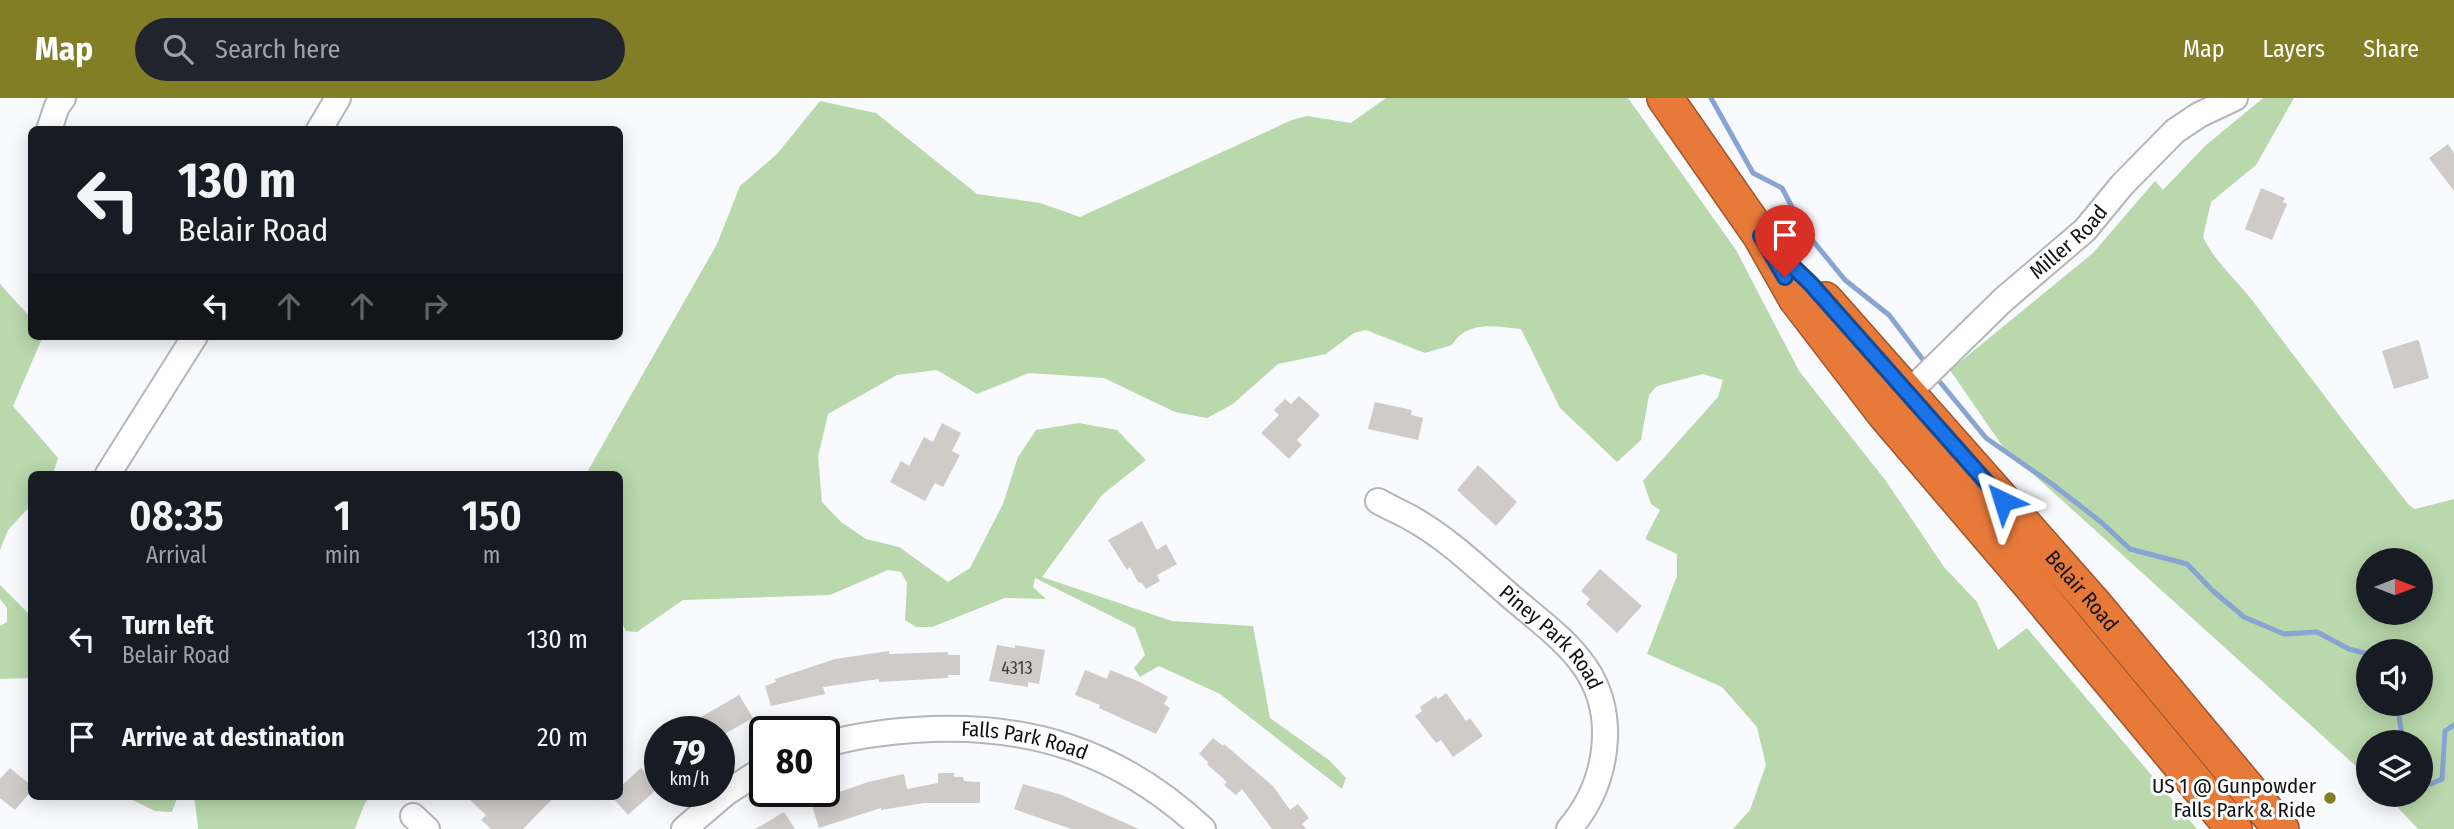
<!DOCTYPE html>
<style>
:root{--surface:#171b24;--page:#20242c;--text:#f1f3f6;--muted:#9ea1a6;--accent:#827e25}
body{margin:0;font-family:"Fira Sans Condensed",sans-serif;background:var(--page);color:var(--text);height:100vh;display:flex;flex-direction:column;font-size:26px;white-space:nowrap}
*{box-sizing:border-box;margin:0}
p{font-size:23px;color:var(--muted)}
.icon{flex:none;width:38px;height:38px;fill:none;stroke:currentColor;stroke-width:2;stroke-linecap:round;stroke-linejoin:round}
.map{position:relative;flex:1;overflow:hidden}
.drawer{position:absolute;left:28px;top:373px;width:595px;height:329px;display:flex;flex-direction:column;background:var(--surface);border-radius:10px;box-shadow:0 4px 18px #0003}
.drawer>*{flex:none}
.top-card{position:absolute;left:28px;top:28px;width:595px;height:214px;border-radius:10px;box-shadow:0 4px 18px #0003;background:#171b24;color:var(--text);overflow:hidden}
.needle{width:46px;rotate:90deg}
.fabs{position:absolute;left:2356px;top:450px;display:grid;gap:14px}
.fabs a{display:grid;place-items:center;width:77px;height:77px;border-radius:50%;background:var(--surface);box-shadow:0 4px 18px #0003;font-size:35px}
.speed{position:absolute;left:644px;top:618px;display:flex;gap:14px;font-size:35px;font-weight:700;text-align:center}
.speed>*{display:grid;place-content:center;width:91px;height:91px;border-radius:50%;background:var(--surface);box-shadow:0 4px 18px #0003;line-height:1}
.speed small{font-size:18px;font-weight:400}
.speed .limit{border:4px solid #111;border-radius:10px;background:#fff;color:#111}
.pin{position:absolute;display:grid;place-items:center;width:60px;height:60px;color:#fff;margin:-72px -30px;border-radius:50% 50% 50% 0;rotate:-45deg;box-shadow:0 0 7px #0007}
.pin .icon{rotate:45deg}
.me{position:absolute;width:77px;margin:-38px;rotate:319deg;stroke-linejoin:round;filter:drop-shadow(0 0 5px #0008)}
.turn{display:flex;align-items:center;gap:24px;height:147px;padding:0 35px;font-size:32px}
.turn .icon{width:91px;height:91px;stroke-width:2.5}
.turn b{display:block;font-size:49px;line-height:60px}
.lanes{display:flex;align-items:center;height:66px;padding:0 35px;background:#0003;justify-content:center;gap:35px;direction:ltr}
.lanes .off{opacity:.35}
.eta{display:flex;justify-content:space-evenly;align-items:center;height:119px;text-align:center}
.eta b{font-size:42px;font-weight:600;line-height:49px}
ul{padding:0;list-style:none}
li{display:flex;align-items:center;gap:21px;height:98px;padding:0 35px}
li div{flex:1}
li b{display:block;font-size:26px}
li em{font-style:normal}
header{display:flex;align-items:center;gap:42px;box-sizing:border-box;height:98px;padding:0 35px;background:var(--accent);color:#fff}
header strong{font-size:33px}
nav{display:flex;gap:38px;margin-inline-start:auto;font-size:24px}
.search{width:490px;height:63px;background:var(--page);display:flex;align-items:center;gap:18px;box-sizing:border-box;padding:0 24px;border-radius:38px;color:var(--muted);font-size:26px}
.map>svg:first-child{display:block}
</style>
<header>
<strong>Map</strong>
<div class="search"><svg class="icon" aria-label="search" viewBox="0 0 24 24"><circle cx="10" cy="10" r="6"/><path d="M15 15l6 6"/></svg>Search here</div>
<nav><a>Map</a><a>Layers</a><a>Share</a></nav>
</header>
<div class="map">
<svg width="2454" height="731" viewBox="0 0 2454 731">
<rect width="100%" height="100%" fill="#f8fafd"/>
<g fill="#b9d8ac" fill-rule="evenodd">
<path d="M1386,0H1628L1736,152L1799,273L1886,383L1944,469L1977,504L1998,552L2027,530L2197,731H1733L1750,712L1766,667L1757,629L1722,589L1647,556L1677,478V456L1645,441L1660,412L1651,406L1643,383L1718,299L1723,282L1703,276L1657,288L1649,297L1641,342L1617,364L1560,310L1521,231C1496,228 1467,222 1452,247L1425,255L1366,232L1354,235L1326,256L1278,266L1233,306L1207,320L1175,314L1104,280L1029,275L977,296L937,272L897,277L828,316L818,359L822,404L841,424L866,441L899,449L948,484L970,470L1003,406L1018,359L1036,332L1079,325L1117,332L1146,362L1102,397L1042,479L1172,523L1253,528L1270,620L1329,662L1346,680L1342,691L1220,596L1159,568L1140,579L1134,570L1145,557L1135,530L1035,480L1033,489L1046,501L1005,500L932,529H916L905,522L907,485L901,474L888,472L830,497L683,502L637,534L626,533L620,521V376H586L717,146L740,88L777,56L820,3L876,15L977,96L1040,105L1080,119L1292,22L1307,18L1351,25Z"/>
<path d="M2263,0H2294L2256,67L2211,104L2203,139C2216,166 2238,183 2255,206C2306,274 2357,341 2409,407L2415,411L2454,401V731H2418L2386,697L2420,696V644H2368V679L2003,349L1950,272L2093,155L2155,83L2163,92L2205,48ZM2420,462V514H2368V462ZM2420,553V606H2368V553Z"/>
<polygon points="0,186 31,220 32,238 43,238 13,308 58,360 53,376 32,376 31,407 8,432 0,452"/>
<polygon points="0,487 31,518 31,580 0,581 0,528 7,524 7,510 0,501"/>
<polygon points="124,698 181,698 177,700 172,714 155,713"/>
<polygon points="189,698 370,698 364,707 355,731 198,731 195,703"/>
</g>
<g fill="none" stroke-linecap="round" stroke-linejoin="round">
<g stroke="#87a4d2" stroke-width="5">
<polyline points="1711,0 1753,75 1782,90 1804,132 1845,182 1889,217 1927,267"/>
<polyline points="1935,278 1986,340 2052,386 2101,424 2130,451 2187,466 2213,493 2244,519 2284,536 2317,534 2349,551 2368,556"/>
<polyline points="2397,606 2403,644"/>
<polyline points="2420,682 2431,686 2442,681 2445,633 2454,627"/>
</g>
</g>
<g fill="#cecbc9">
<polygon points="2448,46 2454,55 2454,93 2429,60"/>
<polygon points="2261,90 2285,100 2283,104 2287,106 2272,142 2245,131"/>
<polygon points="2417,242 2419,243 2429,280 2394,291 2382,253"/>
<polygon points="1299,298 1320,317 1297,342 1302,347 1289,361 1261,335 1279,317 1274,312 1285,301 1291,306"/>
<polygon points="1375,304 1412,312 1411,317 1423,320 1418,342 1368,331"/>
<polygon points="942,325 961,335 952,353 960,357 943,389 935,385 925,403 890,384 901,363 909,368 924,339 933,344"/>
<polygon points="1478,367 1517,404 1496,428 1457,392"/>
<polygon points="1142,423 1157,452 1166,446 1177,466 1157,477 1160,483 1146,491 1142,485 1138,484 1130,469 1127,472 1108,442"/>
<polygon points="1600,471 1642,508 1617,535 1586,506 1590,501 1581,493"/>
<polygon points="997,547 1015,550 1015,547 1045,552 1039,586 1028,584 1028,589 989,583"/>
<polygon points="889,553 889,556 948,554 948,557 960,557 960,577 948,577 948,580 879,584 879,581 823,589 825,596 771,608 765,588 776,584 775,581 835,561"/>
<polygon points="1085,572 1107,581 1110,572 1140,584 1168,599 1164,606 1170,610 1156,636 1099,610 1100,607 1075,597"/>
<polygon points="1446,595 1466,623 1470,620 1483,638 1453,659 1441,642 1436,645 1415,618 1422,613 1420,609 1436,598 1438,601"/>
<polygon points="739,597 753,620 719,639 719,634 675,634"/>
<polygon points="1213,640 1223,648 1224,646 1273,688 1290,712 1298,706 1309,720 1302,726 1306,731 1272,731 1242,691 1236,697 1224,687 1227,684 1207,666 1208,664 1199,656"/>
<polygon points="10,670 32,688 32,692 15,712 0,700 0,681"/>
<polygon points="641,670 658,690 628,717 613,700 620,698 620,689"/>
<polygon points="938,675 954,675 954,679 963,679 964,683 980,684 980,705 924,705 881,712 881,710 819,730 811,704 868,684 904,676 907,691 938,685"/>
<polygon points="1023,686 1062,697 1139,731 1071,731 1014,711"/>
<polygon points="466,698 555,698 523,731 491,731 481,722 486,717"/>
<polygon points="784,714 795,731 755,731"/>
</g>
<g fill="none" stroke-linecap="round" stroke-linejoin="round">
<g stroke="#b4b6b9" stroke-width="28">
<g id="minor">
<polyline points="49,32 57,8 63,0"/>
<polyline points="319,32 338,0"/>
<path id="s1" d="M1907,296L2003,202L2085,132L2122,87L2175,33L2199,17L2235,0"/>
<polyline points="108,376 195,238"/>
<path id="s2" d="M1378,403C1392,411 1407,417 1421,426C1452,445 1480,472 1508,496C1534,519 1565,540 1585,569C1619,619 1607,687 1569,731"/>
<path id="s3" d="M824,647C853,638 884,634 914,632C1028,624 1119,653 1203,731"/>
<polyline points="413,718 427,731"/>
<polyline points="684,731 726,695 765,670"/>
</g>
</g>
<g stroke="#9c552c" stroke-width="38">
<g id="highway">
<polyline points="1665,0 1761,138 1796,200 1885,316 2031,487 2234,731"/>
<path id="s4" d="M1825,202L2092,504L2281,731"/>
</g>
</g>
<use href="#minor" stroke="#fff" stroke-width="24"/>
<use href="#highway" stroke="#e77939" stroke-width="35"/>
</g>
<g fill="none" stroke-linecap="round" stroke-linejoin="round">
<g stroke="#114b97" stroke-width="18">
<polyline id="route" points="1785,179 1761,138 1811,186 2003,403"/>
</g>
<use href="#route" stroke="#1a73e8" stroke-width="12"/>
</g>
<circle fill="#827e25" stroke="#fff" stroke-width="2.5" cx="2330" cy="700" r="7"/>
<g text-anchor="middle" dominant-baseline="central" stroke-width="6" stroke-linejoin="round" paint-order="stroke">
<g font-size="18" fill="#404040">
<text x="1017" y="570">4313</text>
</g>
<g font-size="21" fill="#111213" stroke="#fff">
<text stroke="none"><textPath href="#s1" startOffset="222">Miller Road</textPath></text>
<text stroke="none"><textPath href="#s4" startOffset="388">Belair Road</textPath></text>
<text stroke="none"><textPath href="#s2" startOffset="222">Piney Park Road</textPath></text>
<text stroke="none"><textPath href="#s3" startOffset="203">Falls Park Road</textPath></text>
</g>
<g font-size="21" fill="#111213" stroke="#fff" text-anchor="end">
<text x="2316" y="688">US 1 @ Gunpowder<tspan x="2316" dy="24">Falls Park &amp; Ride</tspan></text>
</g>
</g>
</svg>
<div class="fabs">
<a><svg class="needle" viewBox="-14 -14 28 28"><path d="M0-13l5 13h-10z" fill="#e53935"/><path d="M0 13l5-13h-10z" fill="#9ea1a6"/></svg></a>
<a><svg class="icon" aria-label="sound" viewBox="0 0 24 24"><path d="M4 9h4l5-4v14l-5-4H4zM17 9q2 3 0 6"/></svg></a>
<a><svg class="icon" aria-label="layers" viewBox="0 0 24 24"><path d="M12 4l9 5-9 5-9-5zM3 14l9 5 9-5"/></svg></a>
</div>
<div class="speed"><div>79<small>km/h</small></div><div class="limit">80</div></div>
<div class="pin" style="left:1785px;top:179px;background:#d93025"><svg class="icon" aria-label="arrive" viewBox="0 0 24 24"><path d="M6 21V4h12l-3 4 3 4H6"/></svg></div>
<svg class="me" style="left:2003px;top:403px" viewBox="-20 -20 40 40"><path d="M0-17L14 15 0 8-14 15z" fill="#1a73e8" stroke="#fff" stroke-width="4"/></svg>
<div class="top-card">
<div class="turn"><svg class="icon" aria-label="left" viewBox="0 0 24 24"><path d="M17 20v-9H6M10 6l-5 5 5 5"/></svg><div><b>130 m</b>Belair Road</div></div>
<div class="lanes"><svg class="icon" aria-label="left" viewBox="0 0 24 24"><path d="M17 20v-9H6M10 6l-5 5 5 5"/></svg><svg class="icon off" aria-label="ahead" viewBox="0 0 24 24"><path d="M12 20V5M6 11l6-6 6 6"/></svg><svg class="icon off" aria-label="ahead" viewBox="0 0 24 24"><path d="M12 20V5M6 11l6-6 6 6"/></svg><svg class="icon off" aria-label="right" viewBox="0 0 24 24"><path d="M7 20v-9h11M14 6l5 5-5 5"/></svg></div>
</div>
<section class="drawer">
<div class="eta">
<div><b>08:35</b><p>Arrival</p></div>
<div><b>1</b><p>min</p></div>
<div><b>150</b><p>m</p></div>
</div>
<ul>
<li><svg class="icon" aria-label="left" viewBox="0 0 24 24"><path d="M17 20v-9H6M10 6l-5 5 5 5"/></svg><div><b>Turn left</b><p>Belair Road</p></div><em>130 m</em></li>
<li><svg class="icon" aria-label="arrive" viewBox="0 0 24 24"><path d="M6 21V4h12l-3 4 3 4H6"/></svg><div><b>Arrive at destination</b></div><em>20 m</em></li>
</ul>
</section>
</div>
